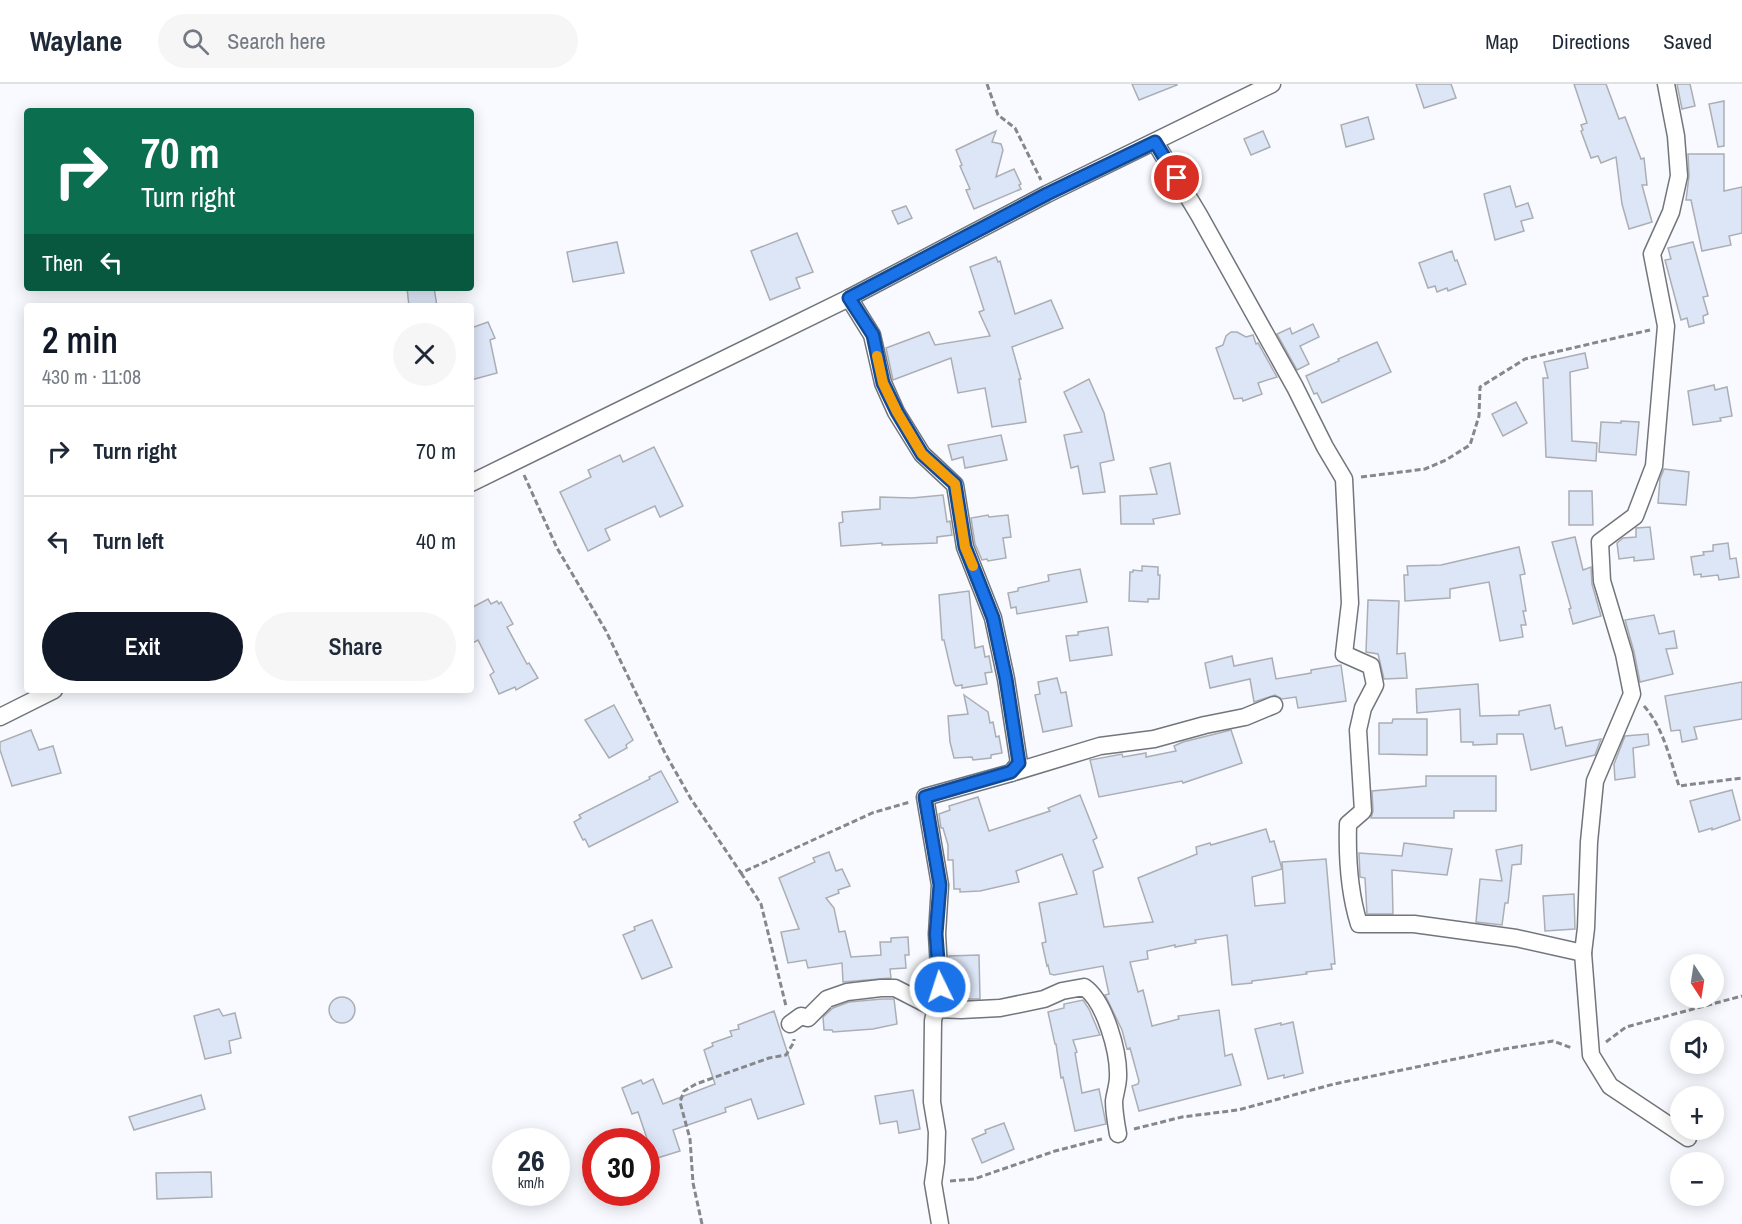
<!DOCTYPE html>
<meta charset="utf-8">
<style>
:root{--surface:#fff;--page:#f6f6f7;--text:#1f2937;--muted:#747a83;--line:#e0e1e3;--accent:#111827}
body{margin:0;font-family:"Archivo Narrow",sans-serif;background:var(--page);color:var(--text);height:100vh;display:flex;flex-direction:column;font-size:22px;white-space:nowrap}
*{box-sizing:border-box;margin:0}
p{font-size:20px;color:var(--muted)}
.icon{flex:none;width:33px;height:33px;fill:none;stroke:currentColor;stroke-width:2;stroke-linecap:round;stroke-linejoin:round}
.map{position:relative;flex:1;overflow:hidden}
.panel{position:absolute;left:24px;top:219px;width:450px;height:390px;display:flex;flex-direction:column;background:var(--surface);border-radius:6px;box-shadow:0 3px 15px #0003}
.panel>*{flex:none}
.hud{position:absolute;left:24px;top:24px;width:450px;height:183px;border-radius:6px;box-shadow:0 3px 15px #0003;background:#0b6e4f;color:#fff;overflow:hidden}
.needle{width:39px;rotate:168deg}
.buttons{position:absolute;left:1670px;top:870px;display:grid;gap:12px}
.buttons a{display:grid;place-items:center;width:54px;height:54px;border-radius:50%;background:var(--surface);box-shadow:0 3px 15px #0003;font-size:30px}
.speed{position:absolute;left:492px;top:1044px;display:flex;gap:12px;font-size:30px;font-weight:700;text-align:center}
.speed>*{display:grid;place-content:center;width:78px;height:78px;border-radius:50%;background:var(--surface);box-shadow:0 3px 15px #0003;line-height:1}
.speed small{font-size:15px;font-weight:400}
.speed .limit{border:9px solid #d22;background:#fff;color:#111}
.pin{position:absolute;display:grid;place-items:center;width:51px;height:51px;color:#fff;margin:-26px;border:3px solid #fff;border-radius:50%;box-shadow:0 2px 6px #0007}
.me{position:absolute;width:66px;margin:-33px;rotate:356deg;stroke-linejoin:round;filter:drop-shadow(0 0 4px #0008)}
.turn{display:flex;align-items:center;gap:21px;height:126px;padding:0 18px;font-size:27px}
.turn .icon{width:78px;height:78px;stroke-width:2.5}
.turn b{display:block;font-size:42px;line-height:51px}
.then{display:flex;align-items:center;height:57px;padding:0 18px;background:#0003;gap:12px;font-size:22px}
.round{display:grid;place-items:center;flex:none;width:63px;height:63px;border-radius:32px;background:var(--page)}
.head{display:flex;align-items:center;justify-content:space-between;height:102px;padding:0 18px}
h1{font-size:36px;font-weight:600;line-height:45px;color:var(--accent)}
.action{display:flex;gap:12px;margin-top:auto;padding:12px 18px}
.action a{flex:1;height:69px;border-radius:36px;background:var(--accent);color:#fff;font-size:24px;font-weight:600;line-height:69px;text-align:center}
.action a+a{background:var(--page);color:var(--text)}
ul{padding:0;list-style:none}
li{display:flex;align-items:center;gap:18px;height:90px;padding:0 18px;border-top:2px solid var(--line)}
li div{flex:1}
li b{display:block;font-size:22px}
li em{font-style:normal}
header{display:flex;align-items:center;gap:36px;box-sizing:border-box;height:84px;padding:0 30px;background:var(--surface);border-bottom:2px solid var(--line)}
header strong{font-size:28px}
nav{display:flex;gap:33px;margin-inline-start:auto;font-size:21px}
.search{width:420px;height:54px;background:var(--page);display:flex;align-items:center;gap:15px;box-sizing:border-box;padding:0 21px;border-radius:33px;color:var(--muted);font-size:22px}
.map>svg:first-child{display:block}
</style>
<header>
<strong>Waylane</strong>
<div class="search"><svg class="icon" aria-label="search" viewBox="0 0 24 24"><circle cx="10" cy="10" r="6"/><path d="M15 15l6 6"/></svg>Search here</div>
<nav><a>Map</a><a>Directions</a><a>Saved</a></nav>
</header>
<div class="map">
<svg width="1742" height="1140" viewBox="0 0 1742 1140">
<rect width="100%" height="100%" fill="#f8faff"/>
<g fill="#dde6f7" stroke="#abaeb3" stroke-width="1.5">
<polygon points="1132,0 1177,0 1177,1 1139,16"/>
<polygon points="1416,0 1451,0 1456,14 1424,24"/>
<polygon points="1574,0 1606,0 1619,35 1625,33 1641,75 1644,74 1647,101 1642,101 1652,138 1629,145 1622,120 1616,73 1601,79 1598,72 1591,74 1581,47 1583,46 1581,41 1587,39"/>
<polygon points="1677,0 1690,0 1695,22 1682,25"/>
<polygon points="1724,17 1724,62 1718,63 1709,20"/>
<polygon points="1368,33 1374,55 1346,63 1341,41"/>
<polygon points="996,47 992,58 1001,60 1003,66 996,93 1014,85 1021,100 1019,101 1021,105 974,125 966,106 970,105 960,82 962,81 956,66"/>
<polygon points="1263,47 1270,63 1251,71 1244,55"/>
<polygon points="1688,70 1724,70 1724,107 1742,103 1742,149 1729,152 1731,161 1702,167 1691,116 1686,116 1689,92"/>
<polygon points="1510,102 1516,123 1528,119 1533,134 1521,137 1524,147 1495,156 1484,110"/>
<polygon points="906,122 912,134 898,140 892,127"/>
<polygon points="797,149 813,188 796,194 800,204 770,216 751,167"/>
<polygon points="617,158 624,189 573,198 567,168"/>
<polygon points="1693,158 1708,212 1703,213 1708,230 1703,232 1704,239 1689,243 1687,234 1681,236 1665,176 1671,175 1668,164"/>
<polygon points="1452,167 1455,177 1457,176 1466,200 1448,207 1447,204 1437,208 1435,202 1428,204 1419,179"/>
<polygon points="996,173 998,178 1000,177 1015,230 1051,216 1063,244 1012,263 1021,295 1019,295 1026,338 992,343 985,304 958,309 951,274 893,296 886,264 929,248 935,261 990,252 979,228 984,226 970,183"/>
<polygon points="407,204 434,204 437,222 409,222"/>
<polygon points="488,238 495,254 490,256 497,289 471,296 471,244"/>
<polygon points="1313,240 1319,253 1300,262 1309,280 1297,286 1277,250 1290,244 1292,250"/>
<polygon points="1231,248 1237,248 1246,253 1253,251 1256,260 1258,259 1277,293 1258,299 1262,310 1243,317 1242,314 1234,315 1216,264 1223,261 1226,252"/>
<polygon points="1377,258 1391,288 1322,319 1317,309 1314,310 1306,292 1339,277 1338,275"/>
<polygon points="1585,269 1588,284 1570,288 1572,357 1597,359 1596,377 1546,373 1543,294 1548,294 1544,278"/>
<polygon points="1089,295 1104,329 1114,376 1100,379 1105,408 1083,410 1078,382 1071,384 1064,351 1082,348 1064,308"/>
<polygon points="1714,301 1715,306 1727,303 1732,332 1720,334 1721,337 1693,341 1688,307"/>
<polygon points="1516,318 1527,339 1503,352 1492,330"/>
<polygon points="1621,337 1639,338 1636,371 1599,368 1601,338 1621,339"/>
<polygon points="1001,351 1007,376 965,384 963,373 952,376 948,361"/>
<polygon points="654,363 683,422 660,433 655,422 605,445 610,456 588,467 560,408 591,393 588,386 620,371 623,378"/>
<polygon points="1170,379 1180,430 1153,435 1154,440 1121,440 1120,412 1157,410 1150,384"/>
<polygon points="1664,385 1689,388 1686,421 1658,419 1660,395"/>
<polygon points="1569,407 1592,407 1593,441 1569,441"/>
<polygon points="943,411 947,438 950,437 952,451 937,453 937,459 882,461 882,459 841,462 839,439 843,438 842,428 880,425 880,413 912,414"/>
<polygon points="988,431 989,433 1008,431 1011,453 1003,454 1006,474 988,477 987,475 982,476 975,460 971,434"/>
<polygon points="1650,443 1654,475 1634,477 1634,473 1619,475 1617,459 1623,454 1636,453 1636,444"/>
<polygon points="1575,453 1583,486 1591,483 1592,500 1601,532 1573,540 1569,525 1571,524 1552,458"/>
<polygon points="1728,459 1730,475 1736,474 1739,493 1719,496 1718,491 1701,493 1701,490 1694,491 1691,473 1704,471 1703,468 1713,467 1713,461"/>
<polygon points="1519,463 1525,490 1520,491 1526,527 1523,527 1526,541 1521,541 1523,553 1500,557 1489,498 1450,505 1450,514 1405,517 1404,491 1408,491 1407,482 1441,481"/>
<polygon points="1142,482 1158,483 1158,491 1160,491 1159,515 1148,515 1148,518 1129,517 1130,488 1133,488 1133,486 1142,487"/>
<polygon points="1080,485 1087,518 1017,530 1016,523 1011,524 1008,509 1018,507 1018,504 1049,497 1048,491"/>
<polygon points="969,507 975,564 983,562 985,573 989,572 992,588 985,589 987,600 962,604 962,601 956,602 954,599 944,556 942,556 939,511"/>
<polygon points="488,515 491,520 497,517 499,520 501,518 513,540 507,543 527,580 529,579 538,594 516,606 515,603 499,610 490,591 494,588 478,556 471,560 471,524"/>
<polygon points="1368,516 1399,517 1397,570 1405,569 1407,594 1384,595 1378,570 1366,568"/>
<polygon points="1654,531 1659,550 1674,547 1677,564 1666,565 1673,590 1640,598 1634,568 1625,536"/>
<polygon points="1108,543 1112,571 1070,577 1066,552 1078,551 1078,548"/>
<polygon points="1232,572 1234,582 1272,574 1276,595 1311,589 1311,586 1341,581 1346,617 1298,624 1296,613 1282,615 1275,611 1254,618 1250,595 1210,604 1205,579"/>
<polygon points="1057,594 1061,609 1066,608 1072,642 1043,648 1035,611 1040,610 1038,598"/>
<polygon points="1742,598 1742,635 1694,643 1697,655 1682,658 1680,646 1671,647 1665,612"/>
<polygon points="1478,600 1480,632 1519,631 1519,627 1550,621 1555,645 1562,643 1566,662 1601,655 1595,671 1531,686 1523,650 1497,650 1497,660 1473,661 1473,658 1461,658 1460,625 1417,629 1416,605"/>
<polygon points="964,611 988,628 990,639 993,638 996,653 999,652 1002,669 991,671 991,674 973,676 972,673 954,674 950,658 948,632 968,630"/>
<polygon points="614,621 633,656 626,661 627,664 609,674 585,636"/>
<polygon points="1393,635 1427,635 1427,671 1379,670 1379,639 1392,639"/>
<polygon points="31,646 39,666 53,662 61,689 12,702 0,666 0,658"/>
<polygon points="1231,646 1242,679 1183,699 1182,697 1099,713 1090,676 1122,670 1123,673 1146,669 1146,673 1176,667 1174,662 1183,658"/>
<polygon points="1648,650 1649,661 1633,664 1635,693 1615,696 1614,680 1625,652"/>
<polygon points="661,687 678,718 589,763 585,755 583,756 574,738 581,734 579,731 650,695 649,693"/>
<polygon points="1426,692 1496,692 1496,727 1454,727 1454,734 1371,734 1373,727 1372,707 1426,702"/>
<polygon points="1732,706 1740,736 1712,746 1712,744 1699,748 1690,717"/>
<polygon points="1080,711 1097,754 1093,756 1103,783 1093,787 1104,843 1153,838 1138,794 1197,770 1196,763 1210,759 1211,761 1266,745 1270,758 1274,757 1282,785 1252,793 1255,822 1285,819 1282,778 1326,775 1335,880 1331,880 1332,885 1306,888 1307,890 1252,897 1252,899 1232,901 1227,851 1195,856 1196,859 1175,863 1175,861 1147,867 1148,875 1130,878 1138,908 1143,906 1152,942 1179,935 1178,932 1219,926 1225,972 1232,970 1241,1001 1139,1027 1132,1002 1138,1000 1139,997 1130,964 1127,965 1122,946 1105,911 1109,910 1103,882 1054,891 1050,890 1048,881 1047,882 1042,859 1046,858 1039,819 1077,810 1062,770 1016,787 1019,798 980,807 960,808 960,805 954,805 953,776 948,776 948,761 943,744 941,744 939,730 950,726 949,722 978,713 989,747 1050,727 1048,724"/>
<polygon points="1404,759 1452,765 1447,791 1392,786 1393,830 1367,830 1365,794 1360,793 1359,769 1402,772"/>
<polygon points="1522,761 1521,780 1512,781 1508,819 1505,819 1502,841 1476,838 1480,795 1502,797 1496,766"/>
<polygon points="829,768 836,787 842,785 850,802 838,806 839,809 826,814 834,824 839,848 845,847 851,873 881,871 880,858 891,858 891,854 908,853 909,871 905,871 906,884 890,885 891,894 843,898 842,879 808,884 806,876 788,879 781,848 799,845 779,794 815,778 813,774"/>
<polygon points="1574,810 1575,845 1545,847 1543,812"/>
<polygon points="652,836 672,883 642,895 623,851 635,846 634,843"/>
<polygon points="979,871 980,915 948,915 950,902 949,872"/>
<circle cx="342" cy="926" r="13"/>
<polygon points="882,915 894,915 897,940 873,945 833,948 832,946 824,946 823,933 833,924 849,918"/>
<polygon points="1083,916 1089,925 1100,951 1073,956 1077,968 1075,969 1082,1009 1099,1005 1106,1040 1075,1047 1063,993 1061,994 1056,960 1055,960 1048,928 1064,924 1064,920"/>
<polygon points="219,925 223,932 235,929 241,954 229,957 231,969 205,975 194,932"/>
<polygon points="774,927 804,1020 758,1035 751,1015 725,1024 726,1028 673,1046 680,1067 654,1075 638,1028 632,1030 622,1004 641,996 643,1000 653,995 663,1020 715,1000 704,966 713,962 712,959 732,952 730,947 739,945 738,941"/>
<polygon points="1293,938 1303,989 1284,994 1284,991 1268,995 1255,945 1281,939 1281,941"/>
<polygon points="913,1006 920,1045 899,1049 897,1037 880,1040 875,1012"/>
<polygon points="201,1011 205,1025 134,1046 129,1033"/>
<polygon points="1004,1039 1014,1065 982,1079 972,1055 986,1049 985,1046"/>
<polygon points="211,1088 212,1113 157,1115 156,1089"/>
</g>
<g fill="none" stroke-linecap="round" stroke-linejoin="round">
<g stroke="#72757a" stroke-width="19">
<g id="minor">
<polyline points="1666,0 1676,52 1679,92 1671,128 1652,170 1666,242 1654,382 1635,432 1600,458 1602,497 1624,570 1632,610 1595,697 1589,758 1586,844 1583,869 1591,971 1610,1002 1688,1054"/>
<path d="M1155,58L1199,131L1295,303L1325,363L1344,395L1350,519L1344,570L1371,582L1375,601L1363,624L1358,646L1363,727L1348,740C1347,774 1349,808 1359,840H1414L1516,854L1583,869"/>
<polyline points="849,214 872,251 883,299 896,328 922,370 955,401 965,463 993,534 1006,595 1019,679 1011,689 925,713 940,801 937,850 940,903 933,937 932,1018 937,1048 936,1078 933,1099 940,1140"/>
<polyline points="471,399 849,214 1047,110 1272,0"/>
<polyline points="0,633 54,606"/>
<polyline points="1011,689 1100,662 1154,655 1205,641 1245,633 1274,621"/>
<path d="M790,940L801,932L808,934L827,915L847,908L881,904H895L936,925L961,926L1000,924L1044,915L1062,907L1084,903C1105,917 1119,969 1118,993C1118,1001 1115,1009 1114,1017C1114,1028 1116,1039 1118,1050"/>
</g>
</g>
<g stroke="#86878b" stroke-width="3" stroke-dasharray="6 3" stroke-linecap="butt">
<polyline points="987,0 998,31 1015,44 1041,96"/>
<polyline points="524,391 557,464 606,547 665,669 691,715 741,789 872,729 910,718"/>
<polyline points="1361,393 1425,385 1446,376 1470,361 1479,332 1480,303 1525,275 1650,246"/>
<path d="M1644,622C1663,643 1670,675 1679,702L1742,694"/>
<polyline points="741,789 761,820 786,922"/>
<polyline points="1606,958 1626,943 1742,912"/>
<polyline points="1134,1045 1182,1033 1238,1026 1334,1000 1499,966 1553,957 1572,964"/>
<polyline points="950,1097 974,1095 1055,1067 1102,1055"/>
<polyline points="702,1140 693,1099 690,1055 680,1018 684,1007 696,1000 769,974 786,971 794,958 794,955"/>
</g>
<use href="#minor" stroke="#fff" stroke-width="16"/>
</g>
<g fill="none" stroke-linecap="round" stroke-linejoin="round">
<g stroke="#114b97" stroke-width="15">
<polyline id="route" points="940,903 936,850 940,801 925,713 1011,688 1019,679 1006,595 993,534 965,463 955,400 922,370 897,328 883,299 873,251 849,214 1047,110 1155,58 1177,94"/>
</g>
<use href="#route" stroke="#1a73e8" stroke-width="10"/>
<polyline stroke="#f59e0b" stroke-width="10" points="877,272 883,299 897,328 922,370 955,400 965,463 973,482"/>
</g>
</svg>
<div class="buttons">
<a><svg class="needle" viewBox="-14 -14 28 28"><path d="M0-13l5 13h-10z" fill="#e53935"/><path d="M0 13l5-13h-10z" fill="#747a83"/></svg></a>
<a><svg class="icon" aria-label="sound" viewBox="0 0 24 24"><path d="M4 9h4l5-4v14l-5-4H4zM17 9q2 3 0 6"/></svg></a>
<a>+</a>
<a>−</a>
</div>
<div class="speed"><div>26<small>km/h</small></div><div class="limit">30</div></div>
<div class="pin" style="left:1177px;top:94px;background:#d93025"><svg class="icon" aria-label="arrive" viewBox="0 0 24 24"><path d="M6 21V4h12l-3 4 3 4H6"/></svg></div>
<svg class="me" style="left:940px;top:903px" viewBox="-20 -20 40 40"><circle r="17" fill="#1a73e8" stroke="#fff" stroke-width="3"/><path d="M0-11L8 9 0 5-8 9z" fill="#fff"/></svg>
<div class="hud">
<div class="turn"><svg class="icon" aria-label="right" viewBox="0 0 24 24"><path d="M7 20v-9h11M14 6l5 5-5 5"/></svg><div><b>70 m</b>Turn right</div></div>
<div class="then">Then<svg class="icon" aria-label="left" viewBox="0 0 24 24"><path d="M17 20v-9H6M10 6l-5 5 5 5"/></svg></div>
</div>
<section class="panel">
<div class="head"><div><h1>2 min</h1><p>430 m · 11:08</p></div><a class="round"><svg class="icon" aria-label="close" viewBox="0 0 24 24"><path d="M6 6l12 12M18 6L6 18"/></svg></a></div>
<ul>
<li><svg class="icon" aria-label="right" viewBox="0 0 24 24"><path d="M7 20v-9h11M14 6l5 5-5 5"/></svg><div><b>Turn right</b></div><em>70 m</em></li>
<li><svg class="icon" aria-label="left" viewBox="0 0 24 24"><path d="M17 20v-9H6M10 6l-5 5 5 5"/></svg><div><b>Turn left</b></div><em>40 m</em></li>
</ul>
<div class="action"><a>Exit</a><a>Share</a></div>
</section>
</div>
